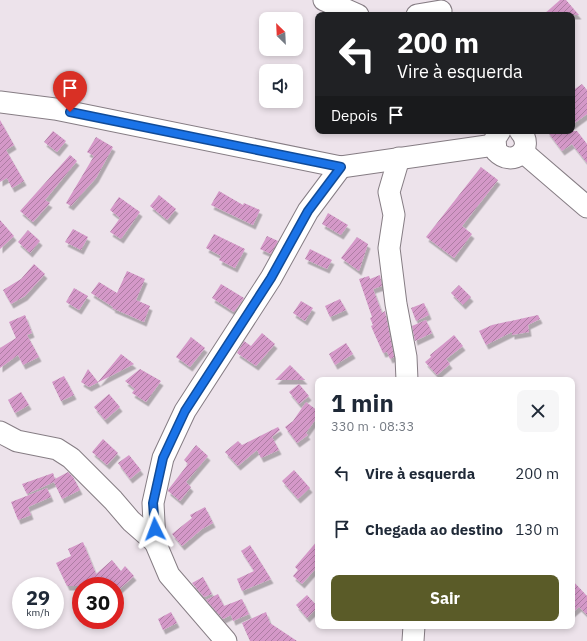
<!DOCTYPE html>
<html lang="pt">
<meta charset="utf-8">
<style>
:root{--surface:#fff;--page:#f6f6f7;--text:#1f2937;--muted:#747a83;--accent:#5a5b28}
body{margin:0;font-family:"IBM Plex Sans",sans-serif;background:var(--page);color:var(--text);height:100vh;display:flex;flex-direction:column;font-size:15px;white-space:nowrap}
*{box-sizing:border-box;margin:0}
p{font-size:13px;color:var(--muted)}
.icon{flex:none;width:22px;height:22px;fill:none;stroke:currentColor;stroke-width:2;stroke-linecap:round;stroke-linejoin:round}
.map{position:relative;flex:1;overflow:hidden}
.sheet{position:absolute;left:315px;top:377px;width:260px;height:252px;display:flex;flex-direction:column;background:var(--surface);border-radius:8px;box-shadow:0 2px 6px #0003}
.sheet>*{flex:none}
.guide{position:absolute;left:315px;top:12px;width:260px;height:122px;border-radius:8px;box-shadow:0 2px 6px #0003;background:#202124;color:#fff;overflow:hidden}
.needle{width:26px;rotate:336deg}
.buttons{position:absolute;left:259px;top:12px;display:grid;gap:8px}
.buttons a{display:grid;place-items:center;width:44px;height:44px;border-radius:8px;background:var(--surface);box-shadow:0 2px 6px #0003;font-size:20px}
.speed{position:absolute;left:12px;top:577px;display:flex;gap:8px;font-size:20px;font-weight:700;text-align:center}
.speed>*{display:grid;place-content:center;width:52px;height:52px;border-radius:50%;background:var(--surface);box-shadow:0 2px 6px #0003;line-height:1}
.speed small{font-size:10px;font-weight:400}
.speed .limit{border:6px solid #d22;background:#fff;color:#111}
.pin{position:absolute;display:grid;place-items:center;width:34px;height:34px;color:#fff;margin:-41px -17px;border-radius:50% 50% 50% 0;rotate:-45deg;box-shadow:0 0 4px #0007}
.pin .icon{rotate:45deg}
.me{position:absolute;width:44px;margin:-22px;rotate:357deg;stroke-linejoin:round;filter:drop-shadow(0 0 3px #0008)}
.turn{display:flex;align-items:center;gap:14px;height:84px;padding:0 16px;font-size:18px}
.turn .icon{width:52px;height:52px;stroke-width:2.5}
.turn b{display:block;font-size:28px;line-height:34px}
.then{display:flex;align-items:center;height:38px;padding:0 16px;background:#0003;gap:8px;font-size:15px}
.round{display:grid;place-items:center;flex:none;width:42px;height:42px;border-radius:8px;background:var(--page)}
.headline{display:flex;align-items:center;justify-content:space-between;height:68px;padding:0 16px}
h1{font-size:24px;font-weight:800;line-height:30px}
.cta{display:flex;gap:8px;margin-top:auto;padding:8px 16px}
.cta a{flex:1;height:46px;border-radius:8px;background:var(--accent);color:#fff;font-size:16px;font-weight:800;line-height:46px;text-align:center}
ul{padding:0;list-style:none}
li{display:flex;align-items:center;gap:12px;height:56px;padding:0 16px}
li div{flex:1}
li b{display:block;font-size:15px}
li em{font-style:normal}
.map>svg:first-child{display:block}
</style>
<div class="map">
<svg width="587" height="641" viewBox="0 0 587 641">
<defs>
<pattern id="building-hatch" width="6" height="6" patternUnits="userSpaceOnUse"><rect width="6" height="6" fill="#d498c8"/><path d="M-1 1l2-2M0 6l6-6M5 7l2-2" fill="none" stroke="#ad7da3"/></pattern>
<filter id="shadow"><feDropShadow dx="2.5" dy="4.5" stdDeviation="0" flood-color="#0004"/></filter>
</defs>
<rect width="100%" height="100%" fill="#ede3eb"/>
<g fill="url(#building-hatch)" filter="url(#shadow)">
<polygon points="560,0 566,0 579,15 543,15"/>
<polygon points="582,84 587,90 587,114 572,125 572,91"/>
<polygon points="0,120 14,145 6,150 24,181 12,188 7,178 0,182"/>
<polygon points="53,131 66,141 57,152 44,142"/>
<polygon points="547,131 577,131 587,144 587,163 572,144 562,151"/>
<polygon points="96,137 113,147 96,178 71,206 66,203 94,156 87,152"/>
<polygon points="70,155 77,161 45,200 50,203 33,222 20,211"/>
<polygon points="481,167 498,180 462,226 472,234 454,258 426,237"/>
<polygon points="219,191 243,205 244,203 260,210 253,225 211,205"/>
<polygon points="159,195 176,209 167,220 150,206"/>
<polygon points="119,197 140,212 121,239 110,232 120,218 110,210"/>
<polygon points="328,213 348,225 341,235 322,224"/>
<polygon points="0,220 14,236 0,249"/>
<polygon points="73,229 88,237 81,250 65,242"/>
<polygon points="28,230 40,241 30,253 18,242"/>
<polygon points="214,234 245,249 235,268 219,260 221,256 206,248"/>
<polygon points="267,236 278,241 271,254 260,249"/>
<polygon points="357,237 368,244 359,271 341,258"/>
<polygon points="310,249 332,260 327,269 305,259"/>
<polygon points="34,264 45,274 25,296 11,304 3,290 21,279"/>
<polygon points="127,271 145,279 136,300 150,306 144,322 112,308 113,307 91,293 99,282 117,293"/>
<polygon points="380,275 382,286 373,289 382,313 385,311 394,357 390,359 387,352 383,353 371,326 373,325 370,318 372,317 359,279 369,276 370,279"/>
<polygon points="221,284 244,298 234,312 212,298"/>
<polygon points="459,285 471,297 463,305 451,293"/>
<polygon points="74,288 88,296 79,310 66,302"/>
<polygon points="340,299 346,310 330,317 325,306"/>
<polygon points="301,301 313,308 305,321 293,313"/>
<polygon points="424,303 429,315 416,321 411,308"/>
<polygon points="25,315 32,333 27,335 39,357 23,365 18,355 0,368 0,348 16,338 9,322"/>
<polygon points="538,315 540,319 528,325 529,332 512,335 512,332 486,345 479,331 492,325"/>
<polygon points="426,320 432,333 415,341 412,326"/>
<polygon points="262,333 275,344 256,366 237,353 244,341 251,346"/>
<polygon points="454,335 463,346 446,359 450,364 437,375 425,362 431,357 430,355"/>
<polygon points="191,337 205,348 190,367 176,357"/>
<polygon points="346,343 353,354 335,365 329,354"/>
<polygon points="121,354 134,364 89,387 81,382 88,369 98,382"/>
<polygon points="290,365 305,380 275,380"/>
<polygon points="140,369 161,381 146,402 132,393 135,389 125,381"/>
<polygon points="64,376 74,395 61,401 52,382"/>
<polygon points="299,384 309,396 299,404 289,392"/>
<polygon points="21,392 29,405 15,413 8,400"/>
<polygon points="109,394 120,407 105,420 94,407"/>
<polygon points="306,402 318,411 318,416 306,433 308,435 297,443 285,427 293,421"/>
<polygon points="278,427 280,430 272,437 279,450 261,458 257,450 238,466 225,452 238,441 242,445"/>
<polygon points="103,439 118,453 107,465 92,452"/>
<polygon points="196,445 208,456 186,482 191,487 180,501 168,491 168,490 188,464 184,460"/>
<polygon points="129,455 141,470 130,479 118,463"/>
<polygon points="294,470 310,488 298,499 282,481"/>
<polygon points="68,472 73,477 80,490 62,499 54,482 27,494 22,484 53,473 55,479"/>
<polygon points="47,488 51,497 28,507 31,515 18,520 11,502"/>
<polygon points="205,507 213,523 202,529 182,546 172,534 192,518 190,515"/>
<polygon points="318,540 318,566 302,584 293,576 298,570 295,567"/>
<polygon points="83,542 96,574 112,560 121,571 125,566 134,576 115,593 115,586 67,586 56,563 71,556 68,549"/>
<polygon points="250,545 271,579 242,591 237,579 254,571 241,551"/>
<polygon points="203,577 212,594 204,597 192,583"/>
<polygon points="572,580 587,596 587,615 579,607 572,613"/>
<polygon points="218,594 224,606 242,599 249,614 233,621 231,615 223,619 206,600"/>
<polygon points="307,595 318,607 307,618 296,605"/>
<polygon points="171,612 177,623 163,630 158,619"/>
<polygon points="266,612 270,623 297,641 250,641 242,623"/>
</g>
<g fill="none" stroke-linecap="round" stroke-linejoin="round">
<g stroke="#867d84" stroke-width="23">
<g id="minor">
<polyline points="324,0 358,15"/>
<polyline points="417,15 441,11"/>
<polyline points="0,102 55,109 341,167 494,145"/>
<path d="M500,131L495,139L496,151C513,169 536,148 520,131"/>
<polyline points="523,152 587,207"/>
<polyline points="399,158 389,192 394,215 389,248 396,304 406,357 407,380"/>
<polyline points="0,432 17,441 57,449 71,458 113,500 131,521 155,542"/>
<polyline points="226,641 169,575 155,542 153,503 163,458 185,411 271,278 308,211 341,167"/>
<polyline points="413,641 414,626"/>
</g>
</g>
<use href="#minor" stroke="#fff" stroke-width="21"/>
</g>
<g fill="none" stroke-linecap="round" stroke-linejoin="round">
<g stroke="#114b97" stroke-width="10">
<polyline id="route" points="70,112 341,167 308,211 271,278 185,411 163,458 153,503 155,529"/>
</g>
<use href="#route" stroke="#1a73e8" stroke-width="7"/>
</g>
</svg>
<div class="buttons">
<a><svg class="needle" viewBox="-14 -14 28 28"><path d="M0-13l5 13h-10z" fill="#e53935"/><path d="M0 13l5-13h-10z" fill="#747a83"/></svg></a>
<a><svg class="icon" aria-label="sound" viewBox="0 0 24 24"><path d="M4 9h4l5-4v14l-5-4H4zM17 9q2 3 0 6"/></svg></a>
</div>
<div class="speed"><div>29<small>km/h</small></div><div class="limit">30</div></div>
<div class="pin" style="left:70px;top:112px;background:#d93025"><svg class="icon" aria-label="arrive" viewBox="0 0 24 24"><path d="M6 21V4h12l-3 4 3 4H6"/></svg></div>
<svg class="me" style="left:155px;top:529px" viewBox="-20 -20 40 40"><path d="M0-17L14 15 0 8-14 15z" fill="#1a73e8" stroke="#fff" stroke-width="4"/></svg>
<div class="guide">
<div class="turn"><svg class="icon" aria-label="left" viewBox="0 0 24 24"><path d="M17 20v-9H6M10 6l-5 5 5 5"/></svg><div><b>200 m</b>Vire à esquerda</div></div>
<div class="then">Depois<svg class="icon" aria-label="arrive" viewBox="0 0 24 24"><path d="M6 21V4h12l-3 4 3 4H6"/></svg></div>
</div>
<section class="sheet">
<div class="headline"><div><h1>1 min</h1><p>330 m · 08:33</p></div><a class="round"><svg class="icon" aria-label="close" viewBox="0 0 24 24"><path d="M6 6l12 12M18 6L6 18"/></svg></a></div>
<ul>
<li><svg class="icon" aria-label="left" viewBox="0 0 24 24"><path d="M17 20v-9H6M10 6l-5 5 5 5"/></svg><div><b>Vire à esquerda</b></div><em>200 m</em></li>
<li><svg class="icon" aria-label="arrive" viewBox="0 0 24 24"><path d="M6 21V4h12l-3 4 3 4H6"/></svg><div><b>Chegada ao destino</b></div><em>130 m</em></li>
</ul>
<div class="cta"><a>Sair</a></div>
</section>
</div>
